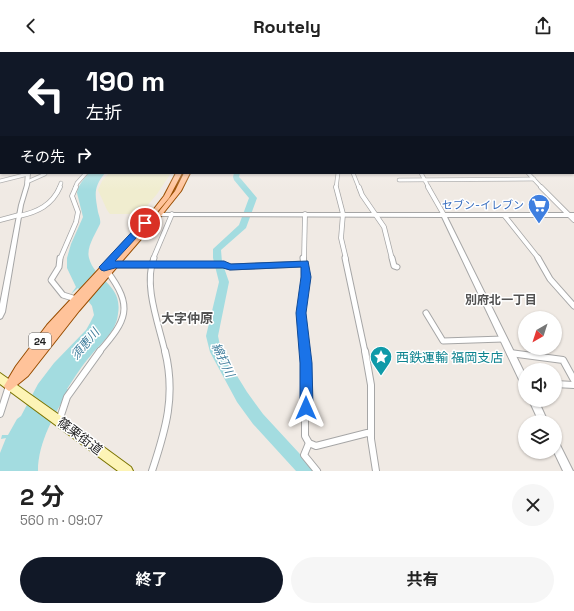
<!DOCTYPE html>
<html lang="ja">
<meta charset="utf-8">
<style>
:root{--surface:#fff;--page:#f6f6f6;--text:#222;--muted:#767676;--accent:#111827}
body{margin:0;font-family:"Space Grotesk","Noto Sans JP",sans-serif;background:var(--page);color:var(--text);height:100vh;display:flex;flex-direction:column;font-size:15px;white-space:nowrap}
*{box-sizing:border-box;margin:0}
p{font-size:13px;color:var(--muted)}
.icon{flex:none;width:22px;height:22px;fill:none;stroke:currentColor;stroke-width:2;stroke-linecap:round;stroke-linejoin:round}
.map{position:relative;height:419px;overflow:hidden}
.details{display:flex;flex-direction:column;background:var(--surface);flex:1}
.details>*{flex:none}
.top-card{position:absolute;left:0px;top:0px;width:574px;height:122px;box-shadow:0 1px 3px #0004;background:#111827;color:#fff;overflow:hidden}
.needle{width:26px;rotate:219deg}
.controls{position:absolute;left:518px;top:259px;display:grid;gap:8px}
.controls a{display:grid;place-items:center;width:44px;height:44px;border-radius:50%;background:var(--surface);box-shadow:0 1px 3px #0004;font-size:20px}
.pin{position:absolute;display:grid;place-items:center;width:34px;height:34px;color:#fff;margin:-17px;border:2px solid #fff;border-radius:50%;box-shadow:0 1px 4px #0007}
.me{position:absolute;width:44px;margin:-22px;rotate:0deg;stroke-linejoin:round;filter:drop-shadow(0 0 3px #0008)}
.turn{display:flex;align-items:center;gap:14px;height:84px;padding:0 20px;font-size:18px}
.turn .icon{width:52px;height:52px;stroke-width:2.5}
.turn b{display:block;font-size:28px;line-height:34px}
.then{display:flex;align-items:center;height:38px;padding:0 20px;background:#0003;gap:8px;font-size:15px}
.round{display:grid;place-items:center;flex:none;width:42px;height:42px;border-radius:21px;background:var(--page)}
.overview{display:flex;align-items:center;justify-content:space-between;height:68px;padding:0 20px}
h1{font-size:24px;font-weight:700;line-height:30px}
.primary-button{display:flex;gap:8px;margin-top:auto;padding:8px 20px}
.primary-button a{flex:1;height:46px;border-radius:24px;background:var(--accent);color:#fff;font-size:16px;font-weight:700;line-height:46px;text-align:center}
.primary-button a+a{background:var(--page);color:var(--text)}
header{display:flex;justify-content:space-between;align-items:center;height:52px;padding:0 20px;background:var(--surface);font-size:18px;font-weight:700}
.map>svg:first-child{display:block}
</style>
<header><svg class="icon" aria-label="back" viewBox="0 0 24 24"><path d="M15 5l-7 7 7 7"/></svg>Routely<svg class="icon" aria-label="share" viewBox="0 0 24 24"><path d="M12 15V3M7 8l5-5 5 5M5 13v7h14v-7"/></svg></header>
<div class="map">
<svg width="574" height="419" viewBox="0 0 574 419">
<rect width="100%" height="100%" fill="#f0eae4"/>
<polygon fill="#f0edcf" points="109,121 171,121 157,142 141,161 138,162 110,162 107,158 98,138 102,129"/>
<path fill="#a3dce0" d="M89,121H105C93,136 95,142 98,160C99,164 101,168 100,172C96,181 86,195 89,206C95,229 123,232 118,262C116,280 102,290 92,302C82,313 75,325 67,337H70C55,361 38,390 38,419H0V401L6,386L1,387L2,383H8L17,367L21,364L38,332L54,311L86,278L90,271L94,263L92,254L78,236L71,242L76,235L67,216V206L71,192L83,165L77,141C78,133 84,127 89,121Z"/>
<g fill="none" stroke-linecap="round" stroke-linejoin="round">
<polygon fill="#a3dce0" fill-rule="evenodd" points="234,121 240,121 239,125 241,127 257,146 246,176 221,198 222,210 229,230 218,284 221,298 247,340 263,362 311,414 313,419 296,419 253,372 237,350 210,300 206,284 219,230 213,206 213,197 239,173 249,146 234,128 233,125"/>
<g stroke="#a6a6a6" stroke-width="4.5">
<g id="minor-far3">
<polyline points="353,121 359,136"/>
<polyline points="421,121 429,136"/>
<polyline points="528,121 542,136"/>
<polyline points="399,128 534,127"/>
<polyline points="0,129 28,122"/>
<polyline points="27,130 45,122"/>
<polyline points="59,136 61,131"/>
<polyline points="75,136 77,131 86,121"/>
<polyline points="336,136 338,121"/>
</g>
</g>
<g stroke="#a6a6a6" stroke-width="5.5">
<g id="minor-far2">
<polyline points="336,135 343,162 341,186 346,207"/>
<polyline points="359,135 362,143 384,175 392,207"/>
<polyline points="428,135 444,163"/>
<polyline points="541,135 574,168"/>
<polyline points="504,163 539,207"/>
<path d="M19,164C38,160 52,153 60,135"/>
<polyline points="0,168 19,163"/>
<polyline points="60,207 76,170 78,160 72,144 76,135"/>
<polyline points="153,207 172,162"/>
<polyline points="304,207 305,162"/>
</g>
</g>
<g stroke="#a6a6a6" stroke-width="7">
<g id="minor-far1">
<polyline points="60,206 59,215 51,228 63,243 76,247"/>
<path d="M154,206C143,233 159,273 165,300"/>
<polyline points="303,206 306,225 301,261 305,300"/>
<polyline points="345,206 365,300"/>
<polyline points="392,206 394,214 397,215"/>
<polyline points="538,206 550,227 574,254"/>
<polyline points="114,213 224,213 230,215 305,212"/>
<polyline points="426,261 443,289 503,287"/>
<path d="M99,300C127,268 134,255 107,219"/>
</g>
</g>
<g stroke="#a6a6a6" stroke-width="8">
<g id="minor">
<polyline points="305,299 305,384 309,391 316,394 367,381 371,382"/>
<polyline points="365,299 371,333 371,387 376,419"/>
<polyline points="510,301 563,308 574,328"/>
<polyline points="555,332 574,333"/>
<polyline points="0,362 9,334"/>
<polyline points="59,369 67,345 100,299"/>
<polyline points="309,391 304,403 317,419"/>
<path d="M152,419C166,377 176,343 165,299"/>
</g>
</g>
<g stroke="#a6a6a6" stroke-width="2">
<g id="tertiary">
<polygon points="26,121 30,121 29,133 23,153 5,260 2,266 0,267 0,252 19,153 25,133"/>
<polygon points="152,161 574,161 574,165 447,165 525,322 525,335 522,334 442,165 150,164 149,163"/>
<polygon points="529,348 538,348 548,370 539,370"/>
<polygon points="555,387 558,389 573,419 563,419 554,400 555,400"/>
</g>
</g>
<g stroke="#7b7400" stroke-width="2">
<polygon id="secondary" points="0,321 75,374 131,415 133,419 118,419 0,332"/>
</g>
<g stroke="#994d00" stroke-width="2">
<polygon id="primary" points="176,121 182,121 169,146 131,191 157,162 175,139 184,121 190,121 181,139 161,164 79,259 28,324 12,337 9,339 6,337 4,334 16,314 47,273 150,162 164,144"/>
</g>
<use href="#minor-far3" stroke="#fff" stroke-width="3"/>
<use href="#minor-far2" stroke="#fff" stroke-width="4"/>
<use href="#minor-far1" stroke="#fff" stroke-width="5"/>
<use href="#minor" stroke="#fff" stroke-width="6"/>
<use href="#tertiary" fill="#fff" fill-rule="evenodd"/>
<use href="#secondary" fill="#fdf4b6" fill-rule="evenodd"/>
<use href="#primary" fill="#ffc39a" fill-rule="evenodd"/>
</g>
<linearGradient id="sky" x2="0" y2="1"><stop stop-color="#8cc4e5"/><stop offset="0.57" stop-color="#f8f6f3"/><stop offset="1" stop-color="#f8f6f3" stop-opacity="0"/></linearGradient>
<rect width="574" height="138" fill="url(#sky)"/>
<polygon fill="#1a73e8" stroke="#114b97" points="145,168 148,169 148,173 115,209 224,209 231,212 308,209 311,225 306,261 312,311 313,356 311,360 306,362 301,360 300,356 300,311 296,261 301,225 301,215 230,218 223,216 115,216 104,219 101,218 99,215 101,213 142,169"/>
<defs>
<g id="supermarket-pin" transform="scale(1.15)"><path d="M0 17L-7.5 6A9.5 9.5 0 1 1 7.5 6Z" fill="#3f7fe0" stroke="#fff"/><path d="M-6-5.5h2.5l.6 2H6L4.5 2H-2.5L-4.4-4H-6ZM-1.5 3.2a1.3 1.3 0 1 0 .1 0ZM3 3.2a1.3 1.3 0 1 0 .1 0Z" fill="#fff"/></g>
<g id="sight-pin" transform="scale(1.15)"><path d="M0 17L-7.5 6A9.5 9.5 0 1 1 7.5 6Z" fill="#0f9aa8" stroke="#fff"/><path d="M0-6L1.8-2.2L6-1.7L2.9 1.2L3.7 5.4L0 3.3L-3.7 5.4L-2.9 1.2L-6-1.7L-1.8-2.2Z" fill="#fff"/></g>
</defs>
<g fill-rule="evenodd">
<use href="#supermarket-pin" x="539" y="153"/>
<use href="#sight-pin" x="381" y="305"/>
</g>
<g text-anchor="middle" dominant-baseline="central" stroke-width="3" stroke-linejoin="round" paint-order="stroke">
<rect fill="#fff" stroke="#626262" stroke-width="1" x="29" y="281" width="22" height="16" rx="3"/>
<g font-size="10" font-weight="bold" fill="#1f1f1f">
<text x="40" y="289">24</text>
</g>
<g font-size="11" fill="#366cbe" stroke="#fff" text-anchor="end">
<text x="524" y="153">セブン-イレブン</text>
</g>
<g font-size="12" font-weight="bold" fill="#525252" stroke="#fff">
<text x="501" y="248">別府北一丁目</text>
</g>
<g font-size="12" font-style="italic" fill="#3e7c9b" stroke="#fff">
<text transform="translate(85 292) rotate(-50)">須恵川</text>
<text transform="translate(223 308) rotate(64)">綿打川</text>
</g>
<g font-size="13" font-weight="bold" fill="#525252" stroke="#fff">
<text x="187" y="266">大字仲原</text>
</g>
<g font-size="13" fill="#0d838f" stroke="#fff" text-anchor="start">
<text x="396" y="305">西鉄運輸 福岡支店</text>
</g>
<g font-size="13" fill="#1f1f1f" stroke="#fff">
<text transform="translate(80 384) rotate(37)">篠栗街道</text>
</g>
</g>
</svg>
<div class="controls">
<a><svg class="needle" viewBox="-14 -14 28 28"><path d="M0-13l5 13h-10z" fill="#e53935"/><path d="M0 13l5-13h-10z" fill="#767676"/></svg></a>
<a><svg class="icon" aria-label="sound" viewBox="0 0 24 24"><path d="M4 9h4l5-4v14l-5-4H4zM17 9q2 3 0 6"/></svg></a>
<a><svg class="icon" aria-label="layers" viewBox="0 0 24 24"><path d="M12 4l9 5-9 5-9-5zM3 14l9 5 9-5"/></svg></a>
</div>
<div class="pin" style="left:145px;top:171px;background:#d93025"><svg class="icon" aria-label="arrive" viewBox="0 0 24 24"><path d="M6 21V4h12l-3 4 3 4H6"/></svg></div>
<svg class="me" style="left:306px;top:356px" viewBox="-20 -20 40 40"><path d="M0-17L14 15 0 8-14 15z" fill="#1a73e8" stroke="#fff" stroke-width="4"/></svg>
<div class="top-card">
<div class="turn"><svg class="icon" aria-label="left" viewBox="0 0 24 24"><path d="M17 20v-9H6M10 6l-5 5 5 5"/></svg><div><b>190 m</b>左折</div></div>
<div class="then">その先<svg class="icon" aria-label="right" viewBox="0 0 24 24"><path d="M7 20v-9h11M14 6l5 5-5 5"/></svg></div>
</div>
</div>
<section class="details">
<div class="overview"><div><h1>2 分</h1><p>560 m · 09:07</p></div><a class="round"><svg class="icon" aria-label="close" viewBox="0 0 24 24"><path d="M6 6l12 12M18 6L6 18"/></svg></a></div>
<div class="primary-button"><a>終了</a><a>共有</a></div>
</section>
